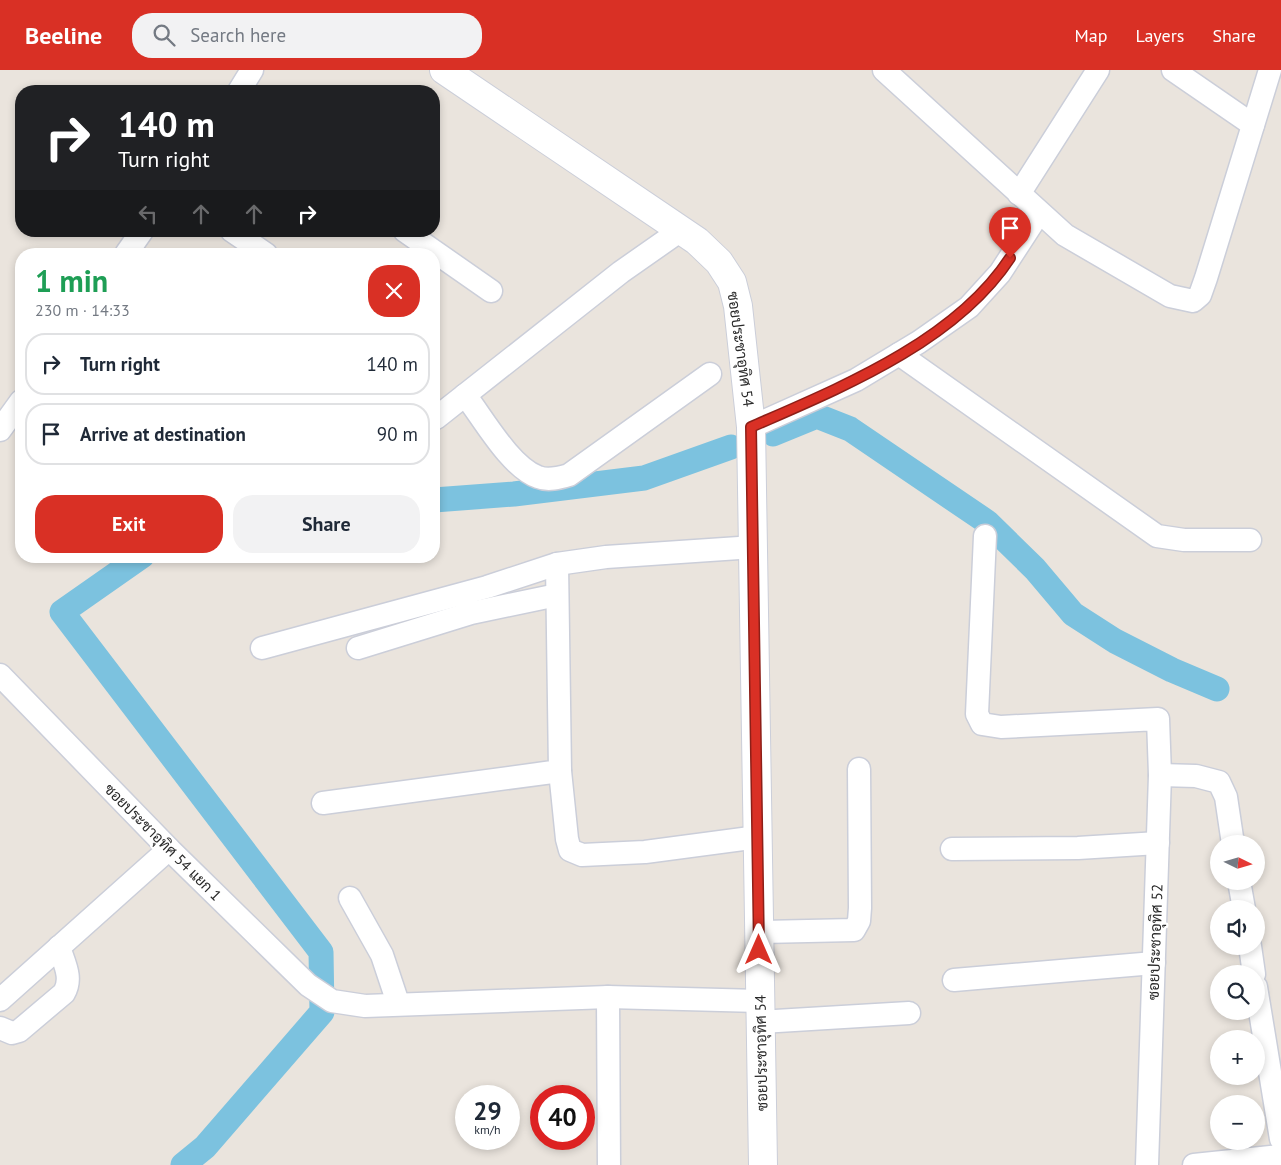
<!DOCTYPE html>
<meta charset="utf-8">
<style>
:root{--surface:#fff;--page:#f2f2f3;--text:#1f2937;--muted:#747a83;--line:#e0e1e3;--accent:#d93025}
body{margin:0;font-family:"PT Sans",Sarabun,sans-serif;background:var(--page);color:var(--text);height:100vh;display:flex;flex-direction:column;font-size:19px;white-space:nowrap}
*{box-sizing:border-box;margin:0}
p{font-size:16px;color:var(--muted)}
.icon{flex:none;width:28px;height:28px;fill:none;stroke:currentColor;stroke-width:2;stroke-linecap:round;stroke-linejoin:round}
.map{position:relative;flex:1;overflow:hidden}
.drawer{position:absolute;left:15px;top:178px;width:425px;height:315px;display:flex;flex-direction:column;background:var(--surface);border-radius:20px;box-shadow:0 2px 8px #0003}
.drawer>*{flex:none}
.top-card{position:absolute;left:15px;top:15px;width:425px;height:152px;border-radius:20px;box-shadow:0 2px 8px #0003;background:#202124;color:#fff;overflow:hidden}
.needle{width:32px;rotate:95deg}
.buttons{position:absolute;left:1210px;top:765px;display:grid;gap:10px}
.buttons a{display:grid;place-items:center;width:55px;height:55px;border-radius:50%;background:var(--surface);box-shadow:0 2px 8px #0003;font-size:25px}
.speed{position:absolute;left:455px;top:1015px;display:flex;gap:10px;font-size:25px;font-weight:700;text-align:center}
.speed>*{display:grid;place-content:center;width:65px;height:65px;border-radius:50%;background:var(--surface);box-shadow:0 2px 8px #0003;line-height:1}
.speed small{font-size:12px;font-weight:400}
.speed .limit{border:8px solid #d22;background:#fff;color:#111}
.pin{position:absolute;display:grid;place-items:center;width:42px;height:42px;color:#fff;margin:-51px -21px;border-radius:50% 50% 50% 0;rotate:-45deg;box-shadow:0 0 5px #0007}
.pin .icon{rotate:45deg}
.me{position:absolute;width:55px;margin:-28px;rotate:0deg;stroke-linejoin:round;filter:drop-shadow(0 0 4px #0008)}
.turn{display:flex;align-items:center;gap:18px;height:105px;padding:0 20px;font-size:22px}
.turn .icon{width:65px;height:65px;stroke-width:2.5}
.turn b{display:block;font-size:35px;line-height:42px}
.lanes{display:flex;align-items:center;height:48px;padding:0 20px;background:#0003;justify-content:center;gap:25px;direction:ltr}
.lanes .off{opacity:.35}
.round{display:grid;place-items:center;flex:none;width:52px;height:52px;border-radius:20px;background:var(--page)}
.overview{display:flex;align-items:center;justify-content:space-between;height:85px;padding:0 20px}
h1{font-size:30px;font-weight:800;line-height:38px;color:#1e9e55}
.cta{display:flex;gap:10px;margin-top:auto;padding:10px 20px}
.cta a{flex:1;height:58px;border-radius:20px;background:var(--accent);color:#fff;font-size:20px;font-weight:800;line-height:58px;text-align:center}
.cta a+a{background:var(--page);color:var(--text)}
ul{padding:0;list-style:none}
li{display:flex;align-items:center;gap:15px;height:62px;margin:0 10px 8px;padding:0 10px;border:2px solid var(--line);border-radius:20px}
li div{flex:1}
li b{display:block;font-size:19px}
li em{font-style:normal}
header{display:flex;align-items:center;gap:30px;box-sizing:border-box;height:70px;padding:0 25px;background:var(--accent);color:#fff}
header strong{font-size:24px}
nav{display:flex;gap:28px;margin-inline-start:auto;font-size:18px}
.search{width:350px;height:45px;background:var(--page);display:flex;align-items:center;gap:12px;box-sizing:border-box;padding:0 18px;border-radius:20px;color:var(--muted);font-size:19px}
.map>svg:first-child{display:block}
</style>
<header>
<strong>Beeline</strong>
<div class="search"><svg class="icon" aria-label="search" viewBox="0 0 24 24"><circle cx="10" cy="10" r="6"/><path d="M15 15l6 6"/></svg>Search here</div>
<nav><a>Map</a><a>Layers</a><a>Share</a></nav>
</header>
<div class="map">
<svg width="1281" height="1095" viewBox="0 0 1281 1095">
<rect width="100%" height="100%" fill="#eae4dd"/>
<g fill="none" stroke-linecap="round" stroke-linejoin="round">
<g stroke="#7cc2df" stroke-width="25">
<polyline points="773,364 817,346 850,359 987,452 1035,499 1073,544 1115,571 1172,600 1217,619"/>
<polyline points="434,430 514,424 644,408 731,377"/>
<polyline points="142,486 62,542 321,882 322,942 205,1077 183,1095"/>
</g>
<g stroke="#cbced9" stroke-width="25">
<g id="minor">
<polyline points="884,0 1065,165 1170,226 1193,231 1200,225 1206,208 1270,0"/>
<polyline points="1173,0 1253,55"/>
<polyline points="239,21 252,0"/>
<polyline points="1019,124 1098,0"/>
<polyline points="232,161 266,184"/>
<polyline points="405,161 491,221"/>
<polyline points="126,184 142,161"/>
<polyline points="899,284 1157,466 1184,470 1250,470"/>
<path d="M465,325C483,348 510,397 538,407C548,411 559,408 569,405L710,304"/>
<polyline points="436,348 621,202 681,160"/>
<polyline points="751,357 856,310 919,272 969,237 1000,203 1039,143"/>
<polyline points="0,360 21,331"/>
<polyline points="985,466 977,644 982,654 1001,657 1158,649 1160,705 1147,1095"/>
<polyline points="262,578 487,517 557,494 606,487 754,477"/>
<polyline points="358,578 471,543 557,525"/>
<polyline points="0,605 169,779 308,915 332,931 365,936 608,927 759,931"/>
<polyline points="560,701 567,769 570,780 582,785 645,782 758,767"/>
<polyline points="1160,705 1196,706 1219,712 1226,727 1233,774"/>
<polyline points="323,733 560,701 557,494"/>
<polyline points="952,779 1078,778 1158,773"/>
<polyline points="1239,811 1244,839"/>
<polyline points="350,828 382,885 398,933"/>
<polyline points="759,862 854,860 859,851 860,838 859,699"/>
<polyline points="1250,876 1254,904"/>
<polyline points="954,910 1154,893"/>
<polyline points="1256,917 1281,1069"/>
<polyline points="608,927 609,1095"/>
<polyline points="0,930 169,779"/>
<polyline points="760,952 909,943"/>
<path d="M0,958L12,963L19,961L64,923C73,908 64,893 59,877"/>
<polyline points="1194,1095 1281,1086"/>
</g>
</g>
<g stroke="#cbced9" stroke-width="30">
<polyline id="tertiary" points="444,0 697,171 719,192 732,212 738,236 751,357 763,1095"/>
</g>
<use href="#minor" stroke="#fff" stroke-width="22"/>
<use href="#tertiary" stroke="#fff" stroke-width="28"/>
</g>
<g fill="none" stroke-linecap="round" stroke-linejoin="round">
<g stroke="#8d1f18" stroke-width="12">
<path id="route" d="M759,880L751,357C840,318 955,272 1010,188"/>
</g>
<use href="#route" stroke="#d93025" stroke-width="9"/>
</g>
<g text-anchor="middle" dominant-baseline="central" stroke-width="4.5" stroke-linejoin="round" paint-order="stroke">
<g font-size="15" fill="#292929" stroke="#fff">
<text transform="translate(741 279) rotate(82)">ซอยประชาอุทิศ 54</text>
<text transform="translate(163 772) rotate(45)">ซอยประชาอุทิศ 54 แยก 1</text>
<text transform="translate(1155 872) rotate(-88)">ซอยประชาอุทิศ 52</text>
<text transform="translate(761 983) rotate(-91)">ซอยประชาอุทิศ 54</text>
</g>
</g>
</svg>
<div class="buttons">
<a><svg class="needle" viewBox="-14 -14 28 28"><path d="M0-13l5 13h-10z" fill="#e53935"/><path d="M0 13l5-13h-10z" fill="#747a83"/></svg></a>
<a><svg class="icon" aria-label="sound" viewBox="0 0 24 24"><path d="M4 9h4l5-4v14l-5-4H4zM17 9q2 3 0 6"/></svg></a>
<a><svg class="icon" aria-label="search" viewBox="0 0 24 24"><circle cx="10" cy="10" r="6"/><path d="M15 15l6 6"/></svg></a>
<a>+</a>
<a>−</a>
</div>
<div class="speed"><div>29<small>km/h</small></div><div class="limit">40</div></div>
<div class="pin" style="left:1010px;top:188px;background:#d93025"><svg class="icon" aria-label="arrive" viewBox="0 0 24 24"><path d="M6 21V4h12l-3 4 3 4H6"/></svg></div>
<svg class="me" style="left:759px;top:880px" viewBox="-20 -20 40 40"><path d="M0-17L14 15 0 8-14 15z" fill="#d93025" stroke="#fff" stroke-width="4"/></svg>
<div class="top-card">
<div class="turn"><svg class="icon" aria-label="right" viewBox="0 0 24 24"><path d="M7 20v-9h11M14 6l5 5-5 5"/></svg><div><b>140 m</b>Turn right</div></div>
<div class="lanes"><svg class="icon off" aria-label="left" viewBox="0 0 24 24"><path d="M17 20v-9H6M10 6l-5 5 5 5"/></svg><svg class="icon off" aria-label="ahead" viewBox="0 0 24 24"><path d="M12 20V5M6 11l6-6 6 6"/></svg><svg class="icon off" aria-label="ahead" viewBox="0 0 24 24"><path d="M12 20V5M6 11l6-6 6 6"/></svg><svg class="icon" aria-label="right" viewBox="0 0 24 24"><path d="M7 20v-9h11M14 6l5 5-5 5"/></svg></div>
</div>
<section class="drawer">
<div class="overview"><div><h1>1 min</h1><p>230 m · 14:33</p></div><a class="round" style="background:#d93025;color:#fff"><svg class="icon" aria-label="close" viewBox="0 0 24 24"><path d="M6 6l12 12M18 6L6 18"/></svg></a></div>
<ul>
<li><svg class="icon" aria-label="right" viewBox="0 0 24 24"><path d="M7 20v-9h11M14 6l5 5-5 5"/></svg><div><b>Turn right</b></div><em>140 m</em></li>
<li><svg class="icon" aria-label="arrive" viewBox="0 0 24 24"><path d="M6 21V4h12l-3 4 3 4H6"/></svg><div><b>Arrive at destination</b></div><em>90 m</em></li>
</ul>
<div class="cta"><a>Exit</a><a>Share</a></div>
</section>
</div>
